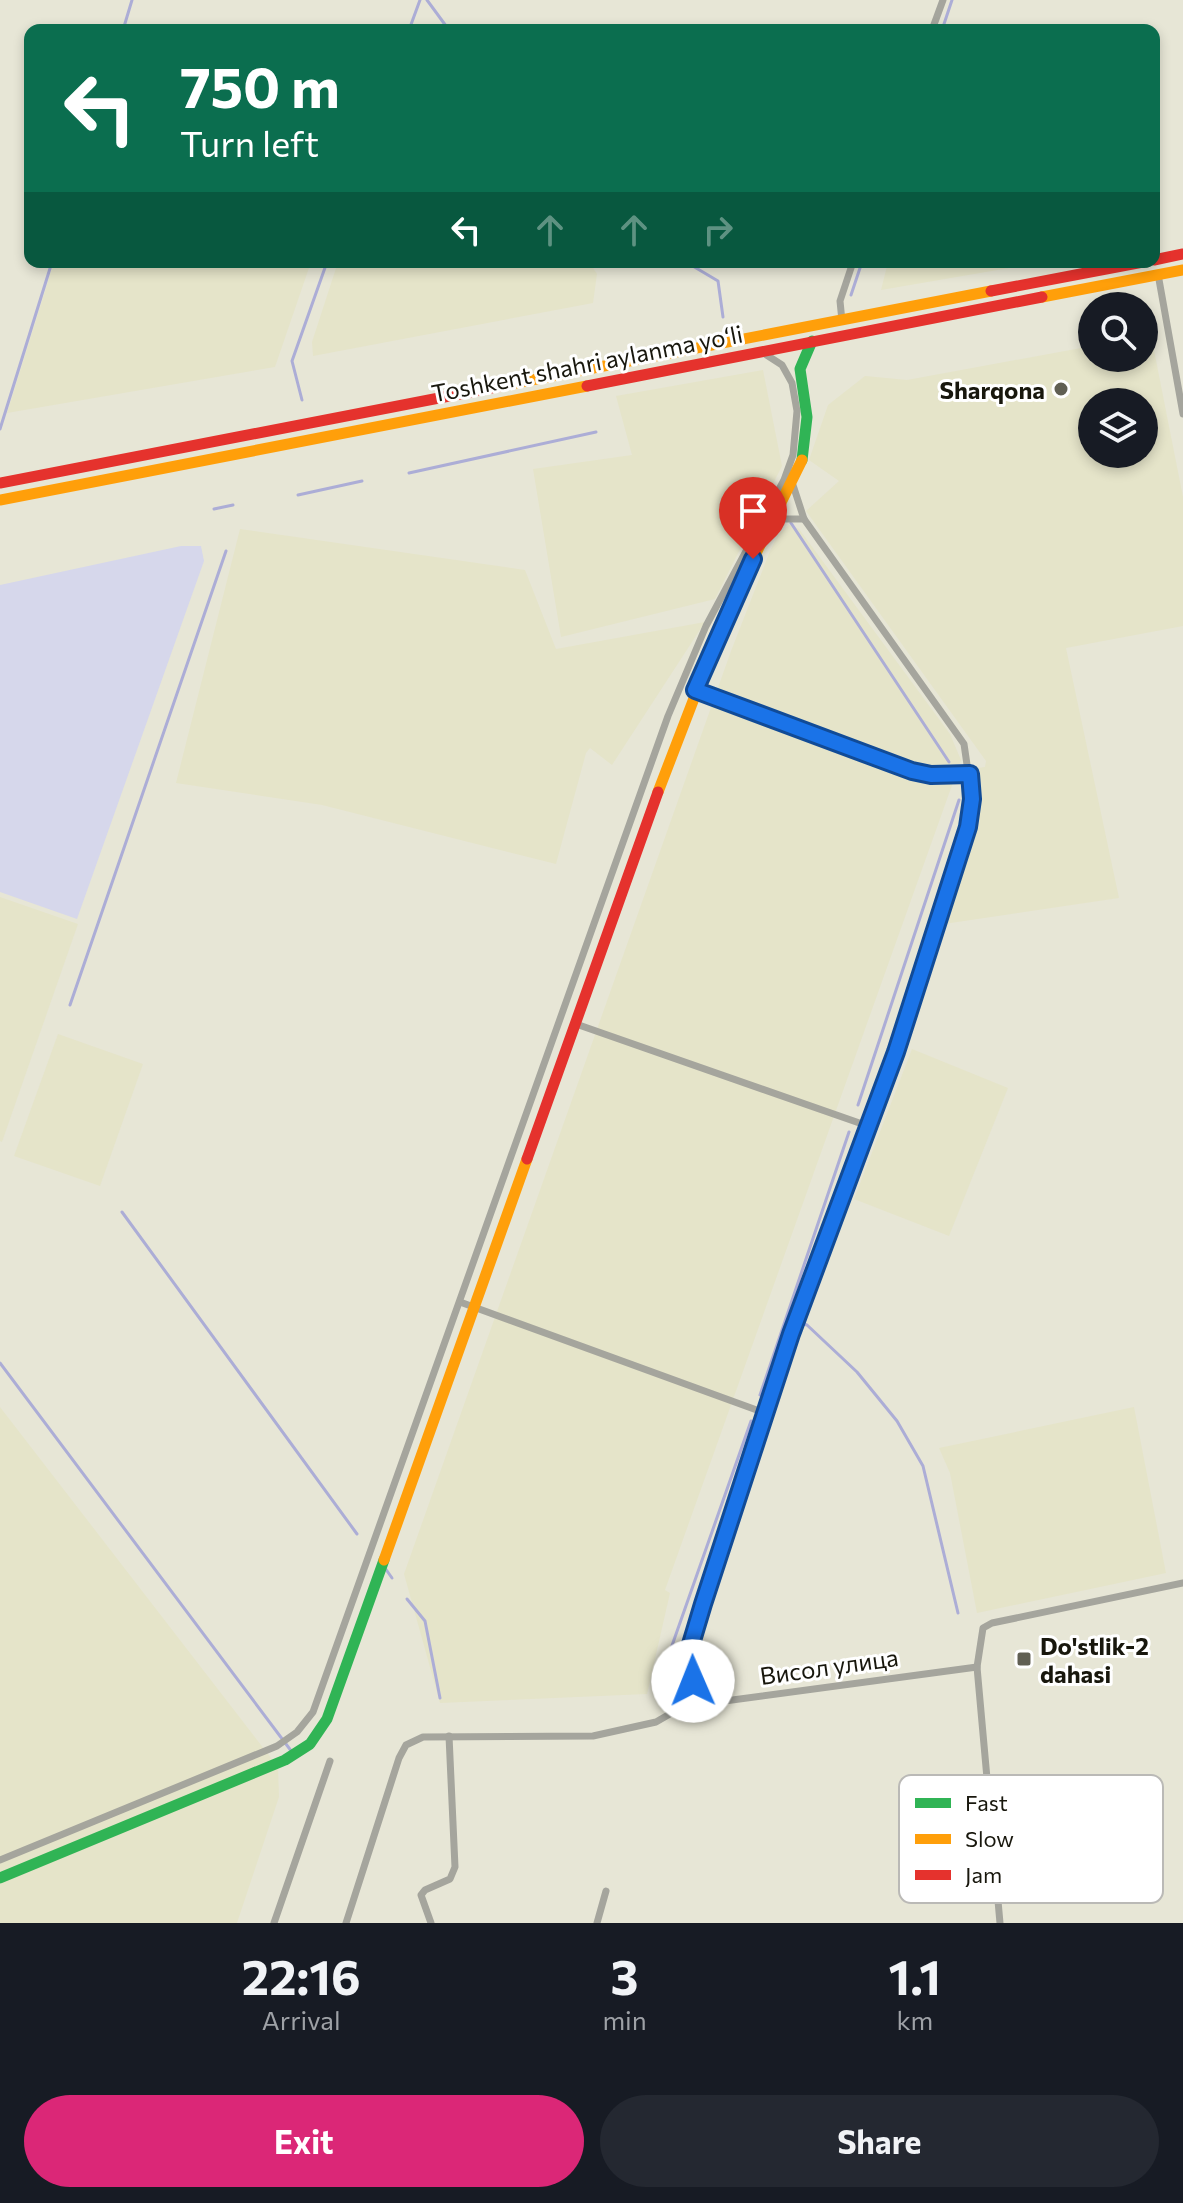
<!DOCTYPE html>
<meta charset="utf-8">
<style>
:root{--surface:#171b24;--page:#242831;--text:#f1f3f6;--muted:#9ea1a6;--accent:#db2777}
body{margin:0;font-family:Commissioner,sans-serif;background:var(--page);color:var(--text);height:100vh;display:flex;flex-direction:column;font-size:30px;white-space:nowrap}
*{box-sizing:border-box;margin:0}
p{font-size:26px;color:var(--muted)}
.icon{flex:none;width:44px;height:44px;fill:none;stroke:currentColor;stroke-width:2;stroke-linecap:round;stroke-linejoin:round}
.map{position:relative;height:1923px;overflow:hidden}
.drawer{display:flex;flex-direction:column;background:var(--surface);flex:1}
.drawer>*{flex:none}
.guide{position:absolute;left:24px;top:24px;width:1136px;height:244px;border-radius:16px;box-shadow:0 4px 12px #0003;background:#0b6e4f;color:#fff;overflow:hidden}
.buttons{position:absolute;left:1078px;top:292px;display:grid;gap:16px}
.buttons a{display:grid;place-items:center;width:80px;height:80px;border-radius:50%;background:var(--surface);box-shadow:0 4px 12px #0003;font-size:40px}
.pin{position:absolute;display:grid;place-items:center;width:68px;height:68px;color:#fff;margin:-82px -34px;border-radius:50% 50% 50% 0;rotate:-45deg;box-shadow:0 0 8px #0007}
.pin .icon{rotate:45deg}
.me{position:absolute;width:88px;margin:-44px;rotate:359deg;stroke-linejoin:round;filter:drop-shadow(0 0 6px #0008)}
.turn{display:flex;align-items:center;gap:28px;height:168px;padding:0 24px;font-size:36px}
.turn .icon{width:104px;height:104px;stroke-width:2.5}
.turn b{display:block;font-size:56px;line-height:68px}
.lanes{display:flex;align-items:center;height:76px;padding:0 24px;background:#0003;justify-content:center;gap:40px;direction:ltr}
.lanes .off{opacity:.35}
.eta{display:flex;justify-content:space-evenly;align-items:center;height:136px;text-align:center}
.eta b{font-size:48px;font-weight:700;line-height:56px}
.action{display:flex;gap:16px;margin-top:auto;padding:16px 24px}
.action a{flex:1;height:92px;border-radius:48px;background:var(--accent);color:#fff;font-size:32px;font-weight:700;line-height:92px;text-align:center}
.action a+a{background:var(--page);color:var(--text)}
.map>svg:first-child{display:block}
</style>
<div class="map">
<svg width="1183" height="1923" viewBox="0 0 1183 1923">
<rect width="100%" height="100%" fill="#e7e6d6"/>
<g fill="#e5e4c9" fill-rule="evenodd">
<polygon points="54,262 311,262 275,367 7,413"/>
<polygon points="338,262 589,262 597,274 593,303 313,356 312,342"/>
<polygon points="888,262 1044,262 881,290"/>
<path d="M1151,335L1183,497V626L1066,648L1119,898L944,924L978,822V768L985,767L986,761L806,511L839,481L809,460L828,405L865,376L907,380L1092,346V358H1144V337ZM1092,402H1144V454H1092Z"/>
<polygon points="763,370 782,466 715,599 561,637 533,469 632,455 616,396"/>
<polygon points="789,525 799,529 950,734 961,760 665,1590 670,1593 647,1694 440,1703 404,1574 731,651 770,551 778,535"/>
<polygon points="240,529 525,570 556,649 705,622 612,765 590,748 586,753 556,864 322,805 176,783"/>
<polygon points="0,897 78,924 2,1142 0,1141"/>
<polygon points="58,1034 143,1064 100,1186 14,1156"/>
<polygon points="912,1049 1008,1088 949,1236 854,1199"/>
<polygon points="0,1407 278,1767 279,1797 237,1923 0,1923"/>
<polygon points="1134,1407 1166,1573 977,1613 950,1473 939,1448"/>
</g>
<polygon fill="#d6d7eb" points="181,546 201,546 204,561 77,919 0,892 0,585"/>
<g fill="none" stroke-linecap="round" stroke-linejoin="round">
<g stroke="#acadd6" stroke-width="3">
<polyline points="427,0 449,30"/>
<polyline points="123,30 132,0"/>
<polyline points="409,30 420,0"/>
<polyline points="942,30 952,0"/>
<polyline points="686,262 718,281 723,317"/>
<polyline points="851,295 862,262"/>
<polyline points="302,400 292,361 327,262"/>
<polyline points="0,429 52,262"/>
<polyline points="409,473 596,432"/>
<polyline points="298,495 362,481"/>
<polyline points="214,509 233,505"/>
<polyline points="791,523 949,762"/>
<polyline points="70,1005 226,551"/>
<polyline points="858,1105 959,800"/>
<polyline points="122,1212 357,1534"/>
<polyline points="788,1319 807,1325 857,1372 897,1421 923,1466 958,1613"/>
<polyline points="0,1363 292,1752"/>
<polyline points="760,1395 849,1132"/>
<polyline points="385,1568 392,1578"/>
<polyline points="407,1599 425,1621 440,1698"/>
<polyline points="656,1691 751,1421"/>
</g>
<g stroke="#a5a59d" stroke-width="7">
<polyline points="932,30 943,0"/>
<polyline points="1158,274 1183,414"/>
<polyline points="842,321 840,301 853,262"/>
<polyline points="774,519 804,519"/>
<polyline points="695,690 912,771 931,775 970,774"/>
<polyline points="576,1024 868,1126"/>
<polyline points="460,1302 765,1413"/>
<polyline points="695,1705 690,1657 695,1631 791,1334 896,1052 968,827 972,799 964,744 804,519 793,485"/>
<polyline points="0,1860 277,1746 297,1732 313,1712 668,716 706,626 784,480 793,455 797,411 792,383 782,365 765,354"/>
<polyline points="274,1923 330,1761"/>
<polyline points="346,1923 399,1758 406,1745 423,1737 593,1736 656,1722 675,1711 695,1705 977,1667"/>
<polyline points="431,1923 421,1895 425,1890 450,1879 455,1867 449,1736"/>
<polyline points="597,1923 606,1891"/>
<polyline points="1000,1923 977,1667 983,1628 992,1623 1183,1583"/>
</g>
<g stroke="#30b455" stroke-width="11">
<polyline points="802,460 807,417 800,369 812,341"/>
<polyline points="0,1878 285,1760 310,1744 327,1719 384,1560"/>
</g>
<g stroke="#ff9f0a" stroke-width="11">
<polyline points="1042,297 1183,270"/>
<polyline points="501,386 991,291"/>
<polyline points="0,500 587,386"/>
<polyline points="658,792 728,610 802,460"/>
<polyline points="384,1560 527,1159"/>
</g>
<g stroke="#e5322d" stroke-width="11">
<polyline points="1154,260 1183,254"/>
<polyline points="991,291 1143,262"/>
<polyline points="587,386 1042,297"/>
<polyline points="0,483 501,386"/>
<polyline points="527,1159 658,792"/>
</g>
</g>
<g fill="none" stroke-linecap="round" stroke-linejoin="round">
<g stroke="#114b97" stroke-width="20">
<polyline id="route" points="693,1681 691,1644 703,1604 791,1334 896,1052 968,827 972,799 970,774 931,775 912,771 695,690 753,559"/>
</g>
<use href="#route" stroke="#1a73e8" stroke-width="14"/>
</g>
<g fill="#605f53" stroke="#fff" stroke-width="3">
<circle cx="1061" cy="389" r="8"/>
<rect x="1016" y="1651" width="16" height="16" rx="4"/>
</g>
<g text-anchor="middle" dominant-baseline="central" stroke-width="6" stroke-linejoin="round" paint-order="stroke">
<g font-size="24" fill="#18170d" stroke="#fff">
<text transform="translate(587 363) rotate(-11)">Toshkent shahri aylanma yoʻli</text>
<text transform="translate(829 1666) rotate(-8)">Висол улица</text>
</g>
<g font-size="24" font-weight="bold" fill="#18170d" stroke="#fff" text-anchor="end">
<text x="1045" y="389">Sharqona</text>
<text x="1040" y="1645" text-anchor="start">Do'stlik-2<tspan x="1040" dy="28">dahasi</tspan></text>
</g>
</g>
<rect x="899" y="1775" width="264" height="128" rx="12" fill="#fff" stroke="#bab9b6" stroke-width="2"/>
<rect x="915" y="1798" width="36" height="10" fill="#30b455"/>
<rect x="915" y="1834" width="36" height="10" fill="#ff9f0a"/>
<rect x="915" y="1870" width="36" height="10" fill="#e5322d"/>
<g font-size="22" fill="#18170d">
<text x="965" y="1811">Fast</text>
<text x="965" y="1847">Slow</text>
<text x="965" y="1883">Jam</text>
</g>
</svg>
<div class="buttons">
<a><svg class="icon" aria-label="search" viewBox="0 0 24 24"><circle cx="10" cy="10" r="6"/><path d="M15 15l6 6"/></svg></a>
<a><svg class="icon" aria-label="layers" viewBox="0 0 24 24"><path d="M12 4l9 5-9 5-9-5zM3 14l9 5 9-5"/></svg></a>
</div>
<div class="pin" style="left:753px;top:559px;background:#d93025"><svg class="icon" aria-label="arrive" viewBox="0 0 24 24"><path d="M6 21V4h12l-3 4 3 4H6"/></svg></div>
<svg class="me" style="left:693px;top:1681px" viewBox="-20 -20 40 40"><circle r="19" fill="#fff"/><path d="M0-13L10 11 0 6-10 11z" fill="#1a73e8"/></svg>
<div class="guide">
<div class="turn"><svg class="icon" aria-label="left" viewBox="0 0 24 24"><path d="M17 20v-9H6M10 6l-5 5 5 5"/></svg><div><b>750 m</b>Turn left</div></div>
<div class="lanes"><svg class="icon" aria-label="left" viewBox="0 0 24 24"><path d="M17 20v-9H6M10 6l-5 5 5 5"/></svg><svg class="icon off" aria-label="ahead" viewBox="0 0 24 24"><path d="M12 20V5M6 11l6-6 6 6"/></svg><svg class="icon off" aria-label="ahead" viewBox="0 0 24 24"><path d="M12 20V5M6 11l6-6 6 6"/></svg><svg class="icon off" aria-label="right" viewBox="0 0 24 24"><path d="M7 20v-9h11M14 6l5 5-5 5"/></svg></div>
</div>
</div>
<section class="drawer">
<div class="eta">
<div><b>22:16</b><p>Arrival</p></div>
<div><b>3</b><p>min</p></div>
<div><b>1.1</b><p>km</p></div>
</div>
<div class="action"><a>Exit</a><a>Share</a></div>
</section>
